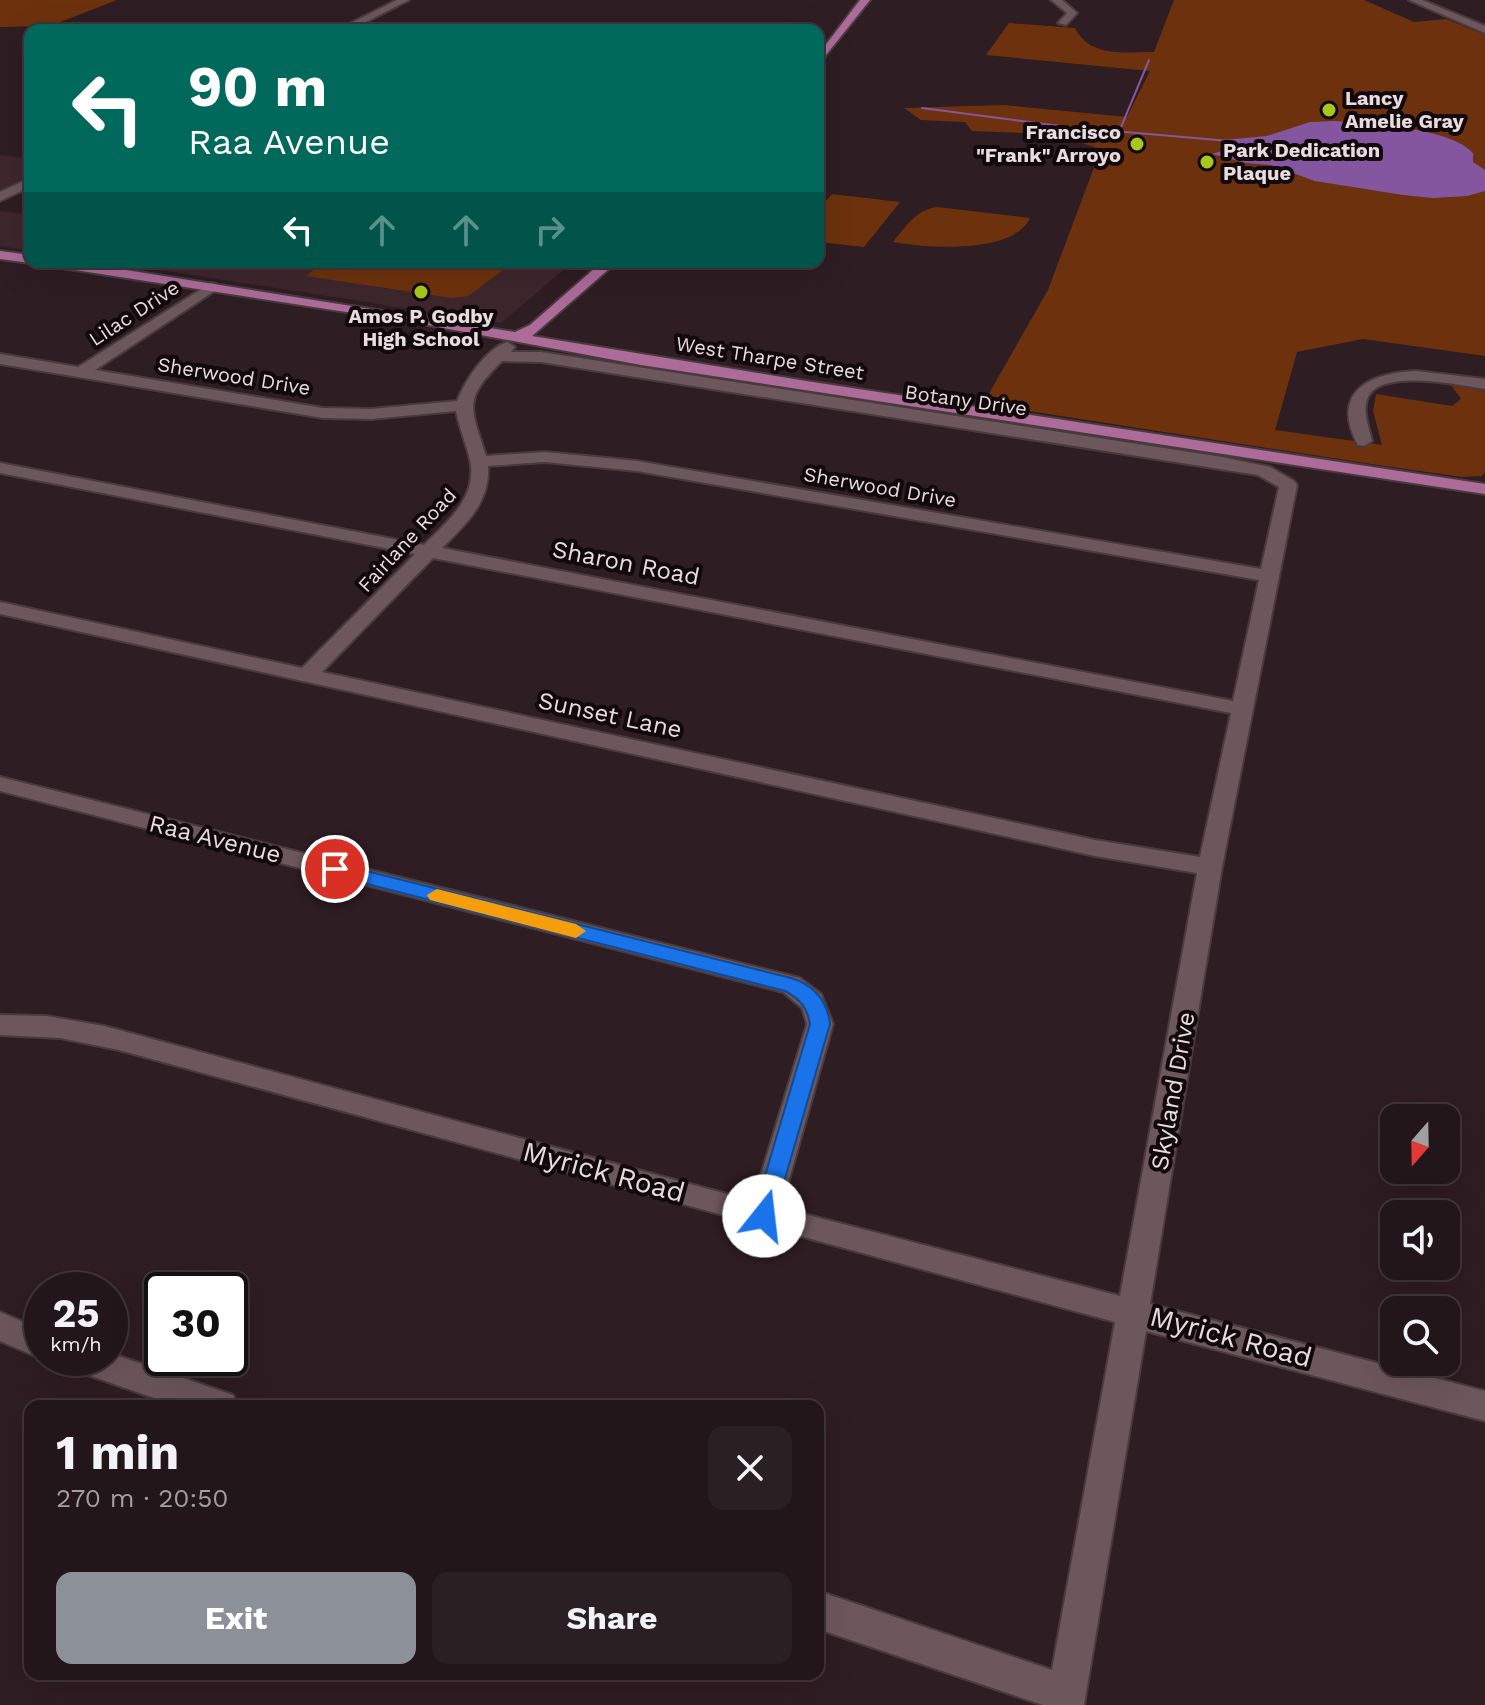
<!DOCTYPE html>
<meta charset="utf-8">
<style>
:root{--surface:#22161a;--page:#2a1f23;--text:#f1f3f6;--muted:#a29fa2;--line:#3f3539;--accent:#8c9099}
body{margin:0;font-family:"Work Sans",sans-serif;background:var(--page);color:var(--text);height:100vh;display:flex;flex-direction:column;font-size:30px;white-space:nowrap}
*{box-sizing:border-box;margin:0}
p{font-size:26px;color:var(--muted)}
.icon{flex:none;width:44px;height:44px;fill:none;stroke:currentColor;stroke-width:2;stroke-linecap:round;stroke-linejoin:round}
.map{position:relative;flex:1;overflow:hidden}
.side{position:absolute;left:24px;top:1400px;width:800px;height:280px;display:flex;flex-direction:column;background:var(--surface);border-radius:16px;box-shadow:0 8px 32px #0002,0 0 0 2px var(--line)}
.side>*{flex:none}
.banner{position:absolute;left:24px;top:24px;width:800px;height:244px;border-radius:16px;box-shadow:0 8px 32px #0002,0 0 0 2px var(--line);background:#00695c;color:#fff;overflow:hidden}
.needle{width:52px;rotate:200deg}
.controls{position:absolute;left:1380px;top:1104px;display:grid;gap:16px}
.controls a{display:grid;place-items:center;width:80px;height:80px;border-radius:16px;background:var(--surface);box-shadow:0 8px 32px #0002,0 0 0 2px var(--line);font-size:40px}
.speed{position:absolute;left:24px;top:1272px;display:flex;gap:16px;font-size:40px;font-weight:700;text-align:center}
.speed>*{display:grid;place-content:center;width:104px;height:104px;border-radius:50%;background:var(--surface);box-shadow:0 8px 32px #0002,0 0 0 2px var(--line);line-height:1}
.speed small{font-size:20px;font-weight:400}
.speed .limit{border:4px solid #111;border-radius:12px;background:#fff;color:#111}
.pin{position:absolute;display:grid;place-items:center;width:68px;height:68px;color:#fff;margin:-34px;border:4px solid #fff;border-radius:50%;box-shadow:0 2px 8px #0007}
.me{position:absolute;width:88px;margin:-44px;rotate:16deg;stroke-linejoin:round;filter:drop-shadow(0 0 6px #0008)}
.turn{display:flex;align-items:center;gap:28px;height:168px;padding:0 32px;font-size:36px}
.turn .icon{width:104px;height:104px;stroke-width:2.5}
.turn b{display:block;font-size:56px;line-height:68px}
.lanes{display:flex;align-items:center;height:76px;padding:0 32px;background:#0003;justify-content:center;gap:40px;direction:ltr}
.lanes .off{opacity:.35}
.round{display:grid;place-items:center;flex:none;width:84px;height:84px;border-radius:16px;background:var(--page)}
.headline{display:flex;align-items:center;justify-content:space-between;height:136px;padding:0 32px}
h1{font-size:48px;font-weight:700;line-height:60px}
.action{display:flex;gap:16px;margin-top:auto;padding:16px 32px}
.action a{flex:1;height:92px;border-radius:16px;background:var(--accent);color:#fff;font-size:32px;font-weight:700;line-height:92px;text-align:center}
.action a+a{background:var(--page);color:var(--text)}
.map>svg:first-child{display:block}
</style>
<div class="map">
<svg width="1485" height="1705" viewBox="0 0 1485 1705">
<rect width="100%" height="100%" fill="#2e1d22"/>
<g fill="#3e262d">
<polygon points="0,155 30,159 30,175 0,190"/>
<polygon points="0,211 30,215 30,251 0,246"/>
<polygon points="109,262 573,262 501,323"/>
</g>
<g fill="#6d320d">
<polygon points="0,0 117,0 50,26 0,27"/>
<path d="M1174,0H1364L1414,22L1446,19L1485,35V356L1363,339L1297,352L1275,430L1382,445L1373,411L1376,394L1452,406L1461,399L1449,382L1485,388V472L1482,476L1462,477L1378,465L983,404L1048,290L1101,149L1052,134L972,131L965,122L921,120L904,108L1004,105L1127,117L1150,71L986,55L1009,23L1075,28C1090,58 1125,52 1154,52Z"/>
<polygon points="832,194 900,202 864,247 818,242 818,210"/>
<path d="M937,207L1030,218C1013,255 926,248 893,242C907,225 916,210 937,207Z"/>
<polygon points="325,262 514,262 468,296 452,298 306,276"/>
</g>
<path fill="#83569f" d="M1335,121C1370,124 1449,127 1473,153V162L1485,170V191L1467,196L1433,198L1403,195L1315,181L1271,165L1246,163L1212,154L1234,147L1223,140L1267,136L1310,122Z"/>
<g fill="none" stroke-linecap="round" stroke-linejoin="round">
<g stroke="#83569f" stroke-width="2">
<polyline points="922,108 1068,127 1229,141"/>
<polyline points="1119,132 1149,60"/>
</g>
<g stroke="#493a3e" stroke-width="4">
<g id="minor">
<polygon points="397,0 409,0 350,30 337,30"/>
<polygon points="1051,0 1062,0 1077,13 1066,25 1058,23 1067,13"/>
<polygon points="1409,0 1422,0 1485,26 1485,33"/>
<polygon points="30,178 30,187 0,201 0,192"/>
<path d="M211,283L216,284V290L95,370L323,408L371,409L457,401C466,379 485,350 507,342L515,347L511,352H541L1222,457L1270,467L1294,481L1297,485L1222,867L1150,1304L1485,1391V1421L1146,1331L1084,1705H1043L818,1629V1591L1052,1670L1115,1322L119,1050L60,1038L0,1035V1015L46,1016L104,1026L753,1201L807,1024L802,1008L783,992L0,791V777L800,978L821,994L833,1024L781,1208L1120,1296L1197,873L1095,856L0,614V602L302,668L415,554L0,473V463L424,545C448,521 478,497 470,460C466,443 459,427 456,411L371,419L323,418L0,364V354L78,367ZM502,361L541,362L1258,475L1279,487L1261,569L637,461L545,452L486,456C470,406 463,400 502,361ZM545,462L637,471L1259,580L1233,701L442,548C466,524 490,503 488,466ZM433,558L1231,713L1200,857L1095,840L322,672Z"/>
<path d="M1416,371L1485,379V389C1460,385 1382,368 1368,397C1362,411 1369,427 1372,441L1364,446L1358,445C1330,392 1369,373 1416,371Z"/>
<polygon points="0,1312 42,1330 42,1358 46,1358 42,1359 0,1341"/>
<polygon points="110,1353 233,1395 238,1406 177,1406 68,1368 64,1358 110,1358"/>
</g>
</g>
<g stroke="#493a3e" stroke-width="4">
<g id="major">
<polygon points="860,0 870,0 818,65 818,55"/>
<polygon points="0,251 30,255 30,262 35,262 30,263 0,259"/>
<polygon points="42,262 76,262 515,332 530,325 602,262 617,262 532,336 806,381 1485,484 1485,494 641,365 417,323 49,266"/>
</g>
</g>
<use href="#minor" fill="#6c575c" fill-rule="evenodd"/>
<use href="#major" fill="#ac6b99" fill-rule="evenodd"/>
</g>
<path fill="#1a73e8" stroke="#114b97" stroke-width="2" d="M335,863L791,978C814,985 827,1001 830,1024L772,1223L764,1225L756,1223L753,1216L810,1024C807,1007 800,999 785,991L328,874L326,869L328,865Z"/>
<polygon fill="#f59e0b" points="437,889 576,924 586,931 576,938 430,900 427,895"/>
<g fill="#a8c71c" stroke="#11090c" stroke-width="3">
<circle cx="1329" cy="110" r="8"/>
<circle cx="1137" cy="144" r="8"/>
<circle cx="1207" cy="162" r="8"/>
<circle cx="421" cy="292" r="8"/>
</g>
<g text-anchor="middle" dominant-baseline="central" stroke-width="8" stroke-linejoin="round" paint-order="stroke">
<g font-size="20" font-weight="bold" fill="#e9dcdf" stroke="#11090c" text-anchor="start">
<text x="1345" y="98">Lancy<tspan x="1345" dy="23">Amelie Gray</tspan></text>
<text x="1121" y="132" text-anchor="end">Francisco<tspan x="1121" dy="23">"Frank" Arroyo</tspan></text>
<text x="1223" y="150">Park Dedication<tspan x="1223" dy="23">Plaque</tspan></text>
<text x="421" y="316" text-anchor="middle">Amos P. Godby<tspan x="421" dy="23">High School</tspan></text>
</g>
<g font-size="20" fill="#e9dcdf" stroke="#11090c">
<text transform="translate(134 313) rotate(-33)">Lilac Drive</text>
<text transform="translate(770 358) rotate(9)">West Tharpe Street</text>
<text transform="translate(234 376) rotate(9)">Sherwood Drive</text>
<text transform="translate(966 400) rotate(8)">Botany Drive</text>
<text transform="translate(880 487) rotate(10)">Sherwood Drive</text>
<text transform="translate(407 540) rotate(-47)">Fairlane Road</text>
</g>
<g font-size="24" fill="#e9dcdf" stroke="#11090c">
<text transform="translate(626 563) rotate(11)">Sharon Road</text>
<text transform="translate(610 715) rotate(12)">Sunset Lane</text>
<text transform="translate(215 839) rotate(14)">Raa Avenue</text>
<text transform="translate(1173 1091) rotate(-80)">Skyland Drive</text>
</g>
<g font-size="28" fill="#e9dcdf" stroke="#11090c">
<text transform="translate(604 1172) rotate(15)">Myrick Road</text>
<text transform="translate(1231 1337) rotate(15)">Myrick Road</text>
</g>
</g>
</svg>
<div class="controls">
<a><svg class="needle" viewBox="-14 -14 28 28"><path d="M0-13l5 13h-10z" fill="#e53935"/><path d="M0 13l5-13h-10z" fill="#a29fa2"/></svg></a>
<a><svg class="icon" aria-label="sound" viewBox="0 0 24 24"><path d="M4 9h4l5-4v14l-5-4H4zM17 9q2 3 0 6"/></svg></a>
<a><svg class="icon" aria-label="search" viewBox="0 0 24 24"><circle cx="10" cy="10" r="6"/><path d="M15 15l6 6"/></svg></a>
</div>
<div class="speed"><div>25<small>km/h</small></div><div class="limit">30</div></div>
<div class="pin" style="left:335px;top:869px;background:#d93025"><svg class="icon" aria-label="arrive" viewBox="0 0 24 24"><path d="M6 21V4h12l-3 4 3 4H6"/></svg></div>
<svg class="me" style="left:764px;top:1216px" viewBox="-20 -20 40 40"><circle r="19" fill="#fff"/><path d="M0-13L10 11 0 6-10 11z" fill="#1a73e8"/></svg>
<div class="banner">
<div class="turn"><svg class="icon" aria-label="left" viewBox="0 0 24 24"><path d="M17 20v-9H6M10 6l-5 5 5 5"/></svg><div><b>90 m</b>Raa Avenue</div></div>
<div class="lanes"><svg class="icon" aria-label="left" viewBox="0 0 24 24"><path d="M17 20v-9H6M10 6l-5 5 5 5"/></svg><svg class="icon off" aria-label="ahead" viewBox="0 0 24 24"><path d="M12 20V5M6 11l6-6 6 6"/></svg><svg class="icon off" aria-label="ahead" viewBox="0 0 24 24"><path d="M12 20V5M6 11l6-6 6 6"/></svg><svg class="icon off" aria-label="right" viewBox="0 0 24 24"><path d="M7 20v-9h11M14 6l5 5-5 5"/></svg></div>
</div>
<section class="side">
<div class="headline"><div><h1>1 min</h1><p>270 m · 20:50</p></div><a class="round"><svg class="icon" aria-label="close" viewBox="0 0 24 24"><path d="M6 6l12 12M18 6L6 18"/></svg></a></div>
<div class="action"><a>Exit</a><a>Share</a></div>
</section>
</div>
